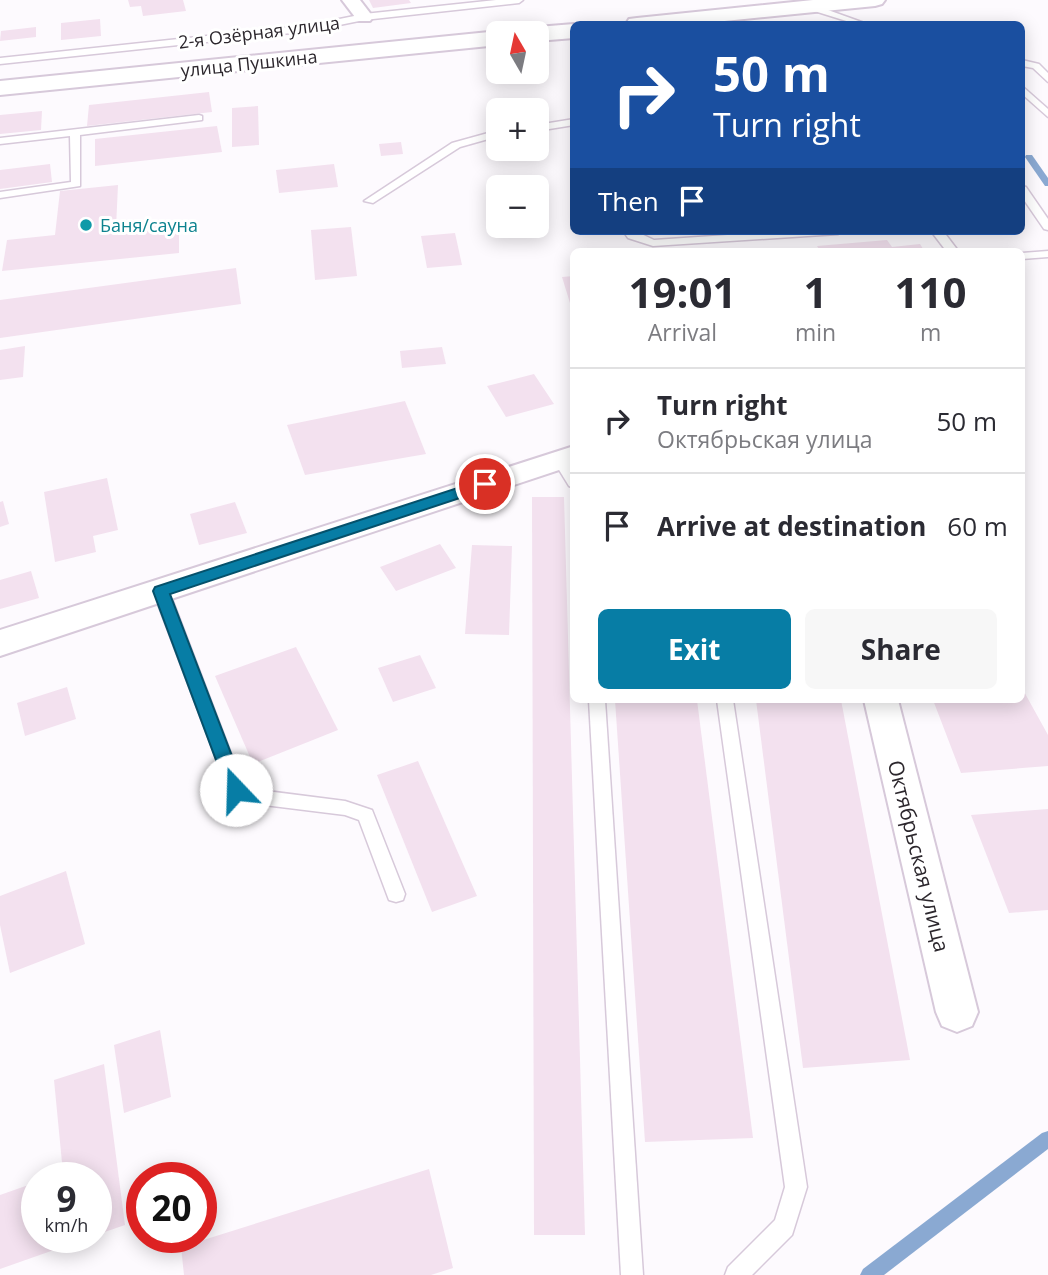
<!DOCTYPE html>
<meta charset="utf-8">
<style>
:root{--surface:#fff;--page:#f7f7f7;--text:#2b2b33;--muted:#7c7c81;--line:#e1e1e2;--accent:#077da5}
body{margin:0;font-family:"Open Sans",sans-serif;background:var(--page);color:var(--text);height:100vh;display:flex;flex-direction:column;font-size:26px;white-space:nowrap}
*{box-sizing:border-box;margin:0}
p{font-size:23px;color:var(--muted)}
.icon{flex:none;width:38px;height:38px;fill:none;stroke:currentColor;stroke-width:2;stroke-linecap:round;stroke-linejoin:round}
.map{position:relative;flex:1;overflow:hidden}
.panel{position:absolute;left:570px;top:248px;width:455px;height:455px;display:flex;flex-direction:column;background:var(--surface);border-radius:10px;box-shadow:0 4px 18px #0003}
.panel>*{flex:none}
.hud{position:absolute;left:570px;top:21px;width:455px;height:214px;border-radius:10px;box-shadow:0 4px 18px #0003;background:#1a4fa0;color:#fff;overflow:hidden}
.needle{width:46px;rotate:351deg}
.controls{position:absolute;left:486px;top:21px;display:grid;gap:14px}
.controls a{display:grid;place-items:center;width:63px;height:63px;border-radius:10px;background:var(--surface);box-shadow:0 4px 18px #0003;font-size:35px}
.speed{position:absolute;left:21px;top:1162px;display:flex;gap:14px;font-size:35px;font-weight:700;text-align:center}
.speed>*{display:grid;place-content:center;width:91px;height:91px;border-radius:50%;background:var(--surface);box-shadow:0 4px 18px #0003;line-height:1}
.speed small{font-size:18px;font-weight:400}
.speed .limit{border:10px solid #d22;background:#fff;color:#111}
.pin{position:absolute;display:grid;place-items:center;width:60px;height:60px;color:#fff;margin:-30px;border:4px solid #fff;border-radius:50%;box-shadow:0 2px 7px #0007}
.me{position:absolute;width:77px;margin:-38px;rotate:339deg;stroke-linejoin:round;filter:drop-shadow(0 0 5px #0008)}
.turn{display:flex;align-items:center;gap:24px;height:147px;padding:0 28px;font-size:32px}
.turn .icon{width:91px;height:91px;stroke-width:2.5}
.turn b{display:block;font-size:49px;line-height:60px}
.then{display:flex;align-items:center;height:66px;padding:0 28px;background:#0003;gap:14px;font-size:26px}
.eta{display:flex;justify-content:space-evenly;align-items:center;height:119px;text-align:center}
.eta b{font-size:42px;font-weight:700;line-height:49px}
.cta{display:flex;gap:14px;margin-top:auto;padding:14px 28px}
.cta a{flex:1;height:80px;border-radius:10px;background:var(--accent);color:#fff;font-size:28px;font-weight:700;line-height:80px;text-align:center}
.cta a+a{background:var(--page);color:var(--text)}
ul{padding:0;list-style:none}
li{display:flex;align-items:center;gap:21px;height:105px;padding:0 28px;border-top:2px solid var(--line)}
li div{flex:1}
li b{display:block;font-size:26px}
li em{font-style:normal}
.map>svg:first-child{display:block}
</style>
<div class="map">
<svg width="1048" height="1275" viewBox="0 0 1048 1275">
<rect width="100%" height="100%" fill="#fdfafe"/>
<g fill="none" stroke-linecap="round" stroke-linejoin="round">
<g fill="#8aa9d2" fill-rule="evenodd">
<polygon points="1026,155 1032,155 1048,178 1048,186 1045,186 1025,157"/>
<polygon points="1048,1131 1048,1149 884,1275 860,1275 863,1269 1042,1133"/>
</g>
</g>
<g fill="#f3e1ef">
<polygon points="128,0 183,0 186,11 143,16 141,6 130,7"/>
<polygon points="369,0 409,0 411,3 373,8"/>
<polygon points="100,19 101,36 61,40 61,23"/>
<polygon points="36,27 36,37 0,41 1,31"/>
<polygon points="209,92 212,112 87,126 89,105"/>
<polygon points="258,106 259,145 232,147 232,108"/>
<polygon points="42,111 41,130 0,134 0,115"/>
<polygon points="217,126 222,152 95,166 95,139"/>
<polygon points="401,142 403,154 381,156 379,144"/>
<polygon points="50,164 52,182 0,189 0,170"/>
<polygon points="334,164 338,187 279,193 276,170"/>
<polygon points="118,185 116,228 179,222 179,253 2,271 7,240 55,235 60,191"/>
<polygon points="351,227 357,276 315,280 311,230"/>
<polygon points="455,233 462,265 427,268 421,236"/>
<polygon points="887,240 892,247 920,244 925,252 821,252 817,246"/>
<polygon points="236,268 241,304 0,338 0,300"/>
<polygon points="574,276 574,303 570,303 562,277"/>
<polygon points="25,346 23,377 0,380 0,350"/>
<polygon points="442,347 446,364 402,368 400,351"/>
<polygon points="534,374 554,404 506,417 487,386"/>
<polygon points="405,401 426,454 305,475 287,425"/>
<polygon points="107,478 118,530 93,536 96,552 55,562 44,492"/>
<polygon points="532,497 564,497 585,1235 534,1235"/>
<polygon points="3,501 9,524 0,527 0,502"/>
<polygon points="235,502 247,533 199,545 190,514"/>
<polygon points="440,544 456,568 396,591 380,567"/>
<polygon points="472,545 512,546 509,635 465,634"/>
<polygon points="31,571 39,598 0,609 0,580"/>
<polygon points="296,647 338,730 253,764 215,676"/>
<polygon points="420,655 436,688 393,702 378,668"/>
<polygon points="67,687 76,719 25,736 17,703"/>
<polygon points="1022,688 1048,735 1048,766 961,773 933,700 1022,700"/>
<polygon points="615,700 697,700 753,1138 645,1142"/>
<polygon points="756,700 841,700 910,1060 803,1068"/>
<polygon points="418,761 477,896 432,912 377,775"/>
<polygon points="1048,809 1048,910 1009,913 971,815"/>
<polygon points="66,871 85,944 10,973 0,925 0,896"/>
<polygon points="160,1030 171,1097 124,1113 114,1045"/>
<polygon points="104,1064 125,1225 96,1235 96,1178 51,1178 63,1173 54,1080"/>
<polygon points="429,1169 453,1268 431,1275 184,1275 181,1247"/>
<polygon points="37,1182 37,1237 88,1238 0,1269 0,1195"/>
</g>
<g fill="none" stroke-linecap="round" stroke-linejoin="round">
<g stroke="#d7c9da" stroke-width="3">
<g id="lane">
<polygon points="496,0 523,0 519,3 364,20 310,31 0,64 0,58 310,25 364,14"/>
<polygon points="808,5 814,5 867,24 856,24 808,9"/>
<polygon points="1022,60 1039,64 1048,73 1048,82 1033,68 1022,66"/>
<polygon points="1022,86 1048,109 1048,117 1022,94"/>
<polygon points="199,115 202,116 202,120 80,135 80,186 0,198 0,192 71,182 70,136 0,144 0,138"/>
<polygon points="574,119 574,125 537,131 537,125"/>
<polygon points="499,130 499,136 460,147 373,203 364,201 452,143"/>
<polygon points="1022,186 1026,187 1048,219 1048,230 1044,229 1022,197"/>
<polygon points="623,231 635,231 654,240 786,231 844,231 838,234 653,246 628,238"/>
<polygon points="931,231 943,231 959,252 947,252"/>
<polygon points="1048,251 1048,257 1022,259 1022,253"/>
<polygon points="560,455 565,457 574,472 574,488 569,486 553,460"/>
<polygon points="161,585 169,591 243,785 251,789 345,801 372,810 405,894 403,900 396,902 389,900 359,820 345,815 249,803 230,795 153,591"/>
<polygon points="589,700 605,700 643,1275 621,1275"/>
<polygon points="717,700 733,700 807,1187 792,1235 752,1275 725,1275 728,1267 775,1220 785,1187"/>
</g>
</g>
<g stroke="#d7c9da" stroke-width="4">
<g id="street">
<polygon points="342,0 360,0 373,17 370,21 358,21"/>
<polygon points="574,446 574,465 0,656 0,630"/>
<polygon points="864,700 898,700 978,1012 972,1026 957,1032 942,1026 936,1012"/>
</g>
</g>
<g stroke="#d7c9da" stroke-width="4">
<g id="secondary">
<polygon points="813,0 885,0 882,4 875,6 695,24 626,24 629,19 637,18"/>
<polygon points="574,24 574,38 537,41 537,33 527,33 537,27"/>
<polygon points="499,31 506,33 499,33 499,45 0,95 0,81"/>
</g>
</g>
<use href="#lane" fill="#fff" fill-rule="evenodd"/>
<use href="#street" fill="#fff" fill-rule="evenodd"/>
<use href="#secondary" fill="#fff" fill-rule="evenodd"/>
</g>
<polygon fill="#077da5" stroke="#05516b" stroke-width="2" points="485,479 490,481 490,488 170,594 245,790 242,795 236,797 229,795 153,591 155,587"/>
<circle fill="#0f9aa8" stroke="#fff" stroke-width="2.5" cx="86" cy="225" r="7"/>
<g text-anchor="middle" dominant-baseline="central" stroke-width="6" stroke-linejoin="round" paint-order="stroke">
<g font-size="18" fill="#2c272d" stroke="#fff">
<text transform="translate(259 32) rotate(-7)">2-я Озёрная улица</text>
<text transform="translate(249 63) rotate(-6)">улица Пушкина</text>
</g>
<g font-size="18" fill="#0d838f" stroke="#fff" text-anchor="start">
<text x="100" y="225">Баня/сауна</text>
</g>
<g font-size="21" fill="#2c272d" stroke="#fff">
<text transform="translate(919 856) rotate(76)">Октябрьская улица</text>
</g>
</g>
</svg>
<div class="controls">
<a><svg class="needle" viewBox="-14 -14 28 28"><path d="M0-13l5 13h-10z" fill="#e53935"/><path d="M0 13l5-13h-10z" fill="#7c7c81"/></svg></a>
<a>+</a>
<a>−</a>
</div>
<div class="speed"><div>9<small>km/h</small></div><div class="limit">20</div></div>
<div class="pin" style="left:485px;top:484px;background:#d93025"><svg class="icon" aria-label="arrive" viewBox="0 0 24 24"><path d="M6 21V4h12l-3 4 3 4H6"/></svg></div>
<svg class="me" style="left:236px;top:790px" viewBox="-20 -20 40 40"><circle r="19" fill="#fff"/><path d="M0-13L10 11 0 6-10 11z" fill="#077da5"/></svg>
<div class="hud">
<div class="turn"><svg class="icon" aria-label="right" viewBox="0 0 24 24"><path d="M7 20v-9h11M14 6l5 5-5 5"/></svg><div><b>50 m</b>Turn right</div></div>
<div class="then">Then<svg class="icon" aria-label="arrive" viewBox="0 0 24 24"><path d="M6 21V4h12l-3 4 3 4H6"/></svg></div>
</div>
<section class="panel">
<div class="eta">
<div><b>19:01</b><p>Arrival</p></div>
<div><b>1</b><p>min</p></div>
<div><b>110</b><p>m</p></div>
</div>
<ul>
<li><svg class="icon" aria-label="right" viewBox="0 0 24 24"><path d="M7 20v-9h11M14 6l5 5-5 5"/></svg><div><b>Turn right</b><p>Октябрьская улица</p></div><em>50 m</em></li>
<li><svg class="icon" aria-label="arrive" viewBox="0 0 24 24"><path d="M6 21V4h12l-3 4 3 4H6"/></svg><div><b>Arrive at destination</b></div><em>60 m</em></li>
</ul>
<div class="cta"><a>Exit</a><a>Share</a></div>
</section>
</div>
